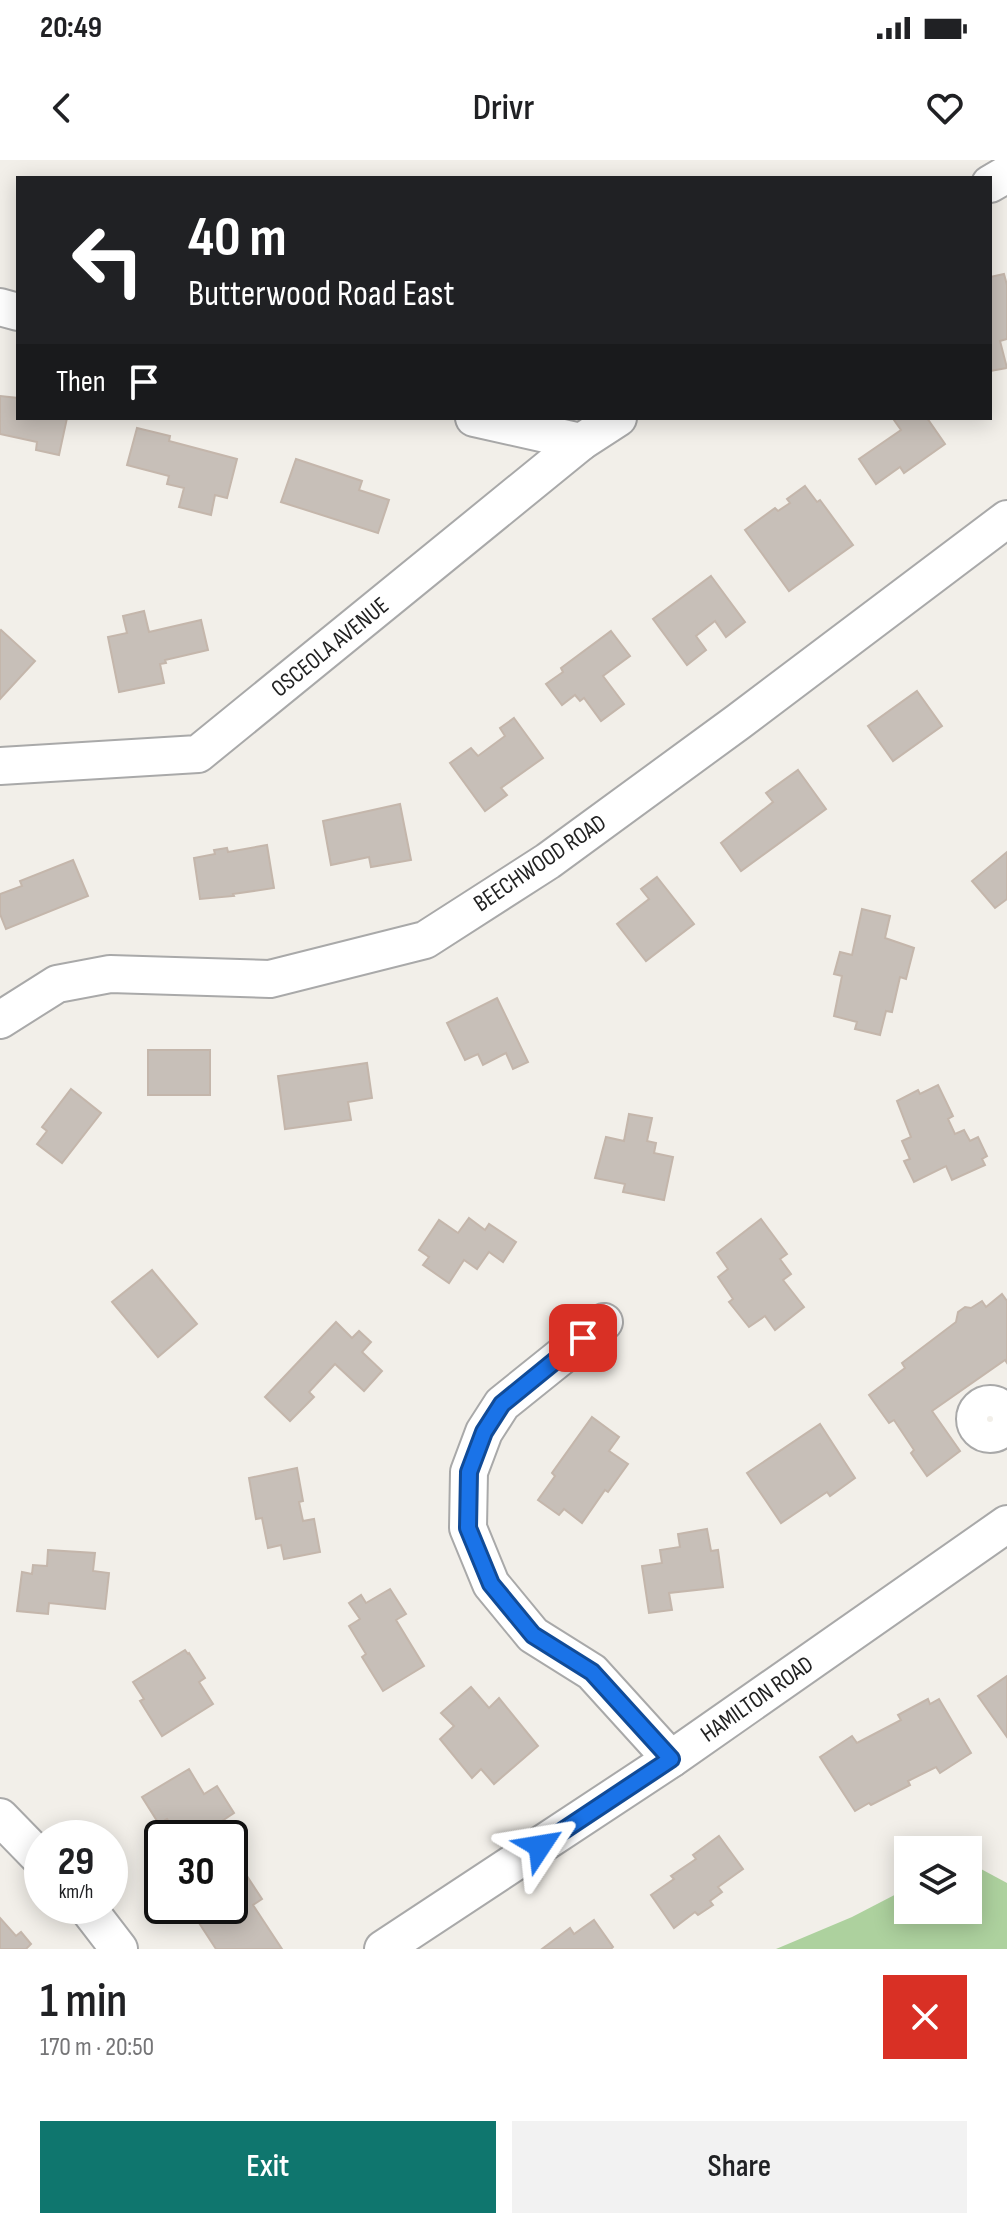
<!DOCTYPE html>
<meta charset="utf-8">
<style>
:root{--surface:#fff;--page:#f2f2f2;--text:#202124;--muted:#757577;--accent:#0f766e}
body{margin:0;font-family:"Sofia Sans Condensed",sans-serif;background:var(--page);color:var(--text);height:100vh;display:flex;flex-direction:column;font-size:30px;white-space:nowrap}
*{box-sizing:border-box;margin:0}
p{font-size:26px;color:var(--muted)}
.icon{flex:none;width:44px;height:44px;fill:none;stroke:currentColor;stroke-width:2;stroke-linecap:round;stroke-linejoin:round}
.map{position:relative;height:1789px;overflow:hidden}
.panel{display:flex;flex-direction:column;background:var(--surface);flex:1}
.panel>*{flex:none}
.hud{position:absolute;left:16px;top:16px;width:976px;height:244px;border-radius:0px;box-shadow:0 4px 20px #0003;background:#202124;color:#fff;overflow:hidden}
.buttons{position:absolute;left:894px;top:1676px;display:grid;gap:16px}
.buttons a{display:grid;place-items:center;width:88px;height:88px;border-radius:0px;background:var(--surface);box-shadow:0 4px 20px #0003;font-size:40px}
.speed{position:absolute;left:24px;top:1660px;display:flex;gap:16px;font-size:40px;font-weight:700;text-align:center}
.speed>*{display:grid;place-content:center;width:104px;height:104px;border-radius:50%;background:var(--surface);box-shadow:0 4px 20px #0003;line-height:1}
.speed small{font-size:20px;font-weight:400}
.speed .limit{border:4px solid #111;border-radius:12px;background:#fff;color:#111}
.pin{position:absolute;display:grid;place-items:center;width:68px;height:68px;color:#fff;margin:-34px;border-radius:16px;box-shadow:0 4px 12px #0006}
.me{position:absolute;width:88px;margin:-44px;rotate:57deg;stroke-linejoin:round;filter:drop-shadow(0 0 6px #0008)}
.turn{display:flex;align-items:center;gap:28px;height:168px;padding:0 40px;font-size:36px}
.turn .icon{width:104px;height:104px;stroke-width:2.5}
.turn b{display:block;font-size:56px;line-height:68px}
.then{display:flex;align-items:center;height:76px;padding:0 40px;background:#0003;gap:16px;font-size:30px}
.round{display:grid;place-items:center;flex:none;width:84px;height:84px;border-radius:0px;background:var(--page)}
.head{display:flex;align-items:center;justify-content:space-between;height:136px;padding:0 40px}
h1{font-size:48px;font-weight:600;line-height:60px}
.primary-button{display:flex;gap:16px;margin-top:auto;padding:16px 40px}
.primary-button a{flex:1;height:92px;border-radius:0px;background:var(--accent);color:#fff;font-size:32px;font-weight:600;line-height:92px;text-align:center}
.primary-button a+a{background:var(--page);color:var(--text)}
.status{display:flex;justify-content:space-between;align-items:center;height:56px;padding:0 40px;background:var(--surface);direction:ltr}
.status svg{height:22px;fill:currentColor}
header{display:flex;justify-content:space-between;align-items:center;height:104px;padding:0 40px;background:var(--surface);font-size:36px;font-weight:600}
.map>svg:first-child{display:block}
</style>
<div class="status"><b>20:49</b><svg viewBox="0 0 49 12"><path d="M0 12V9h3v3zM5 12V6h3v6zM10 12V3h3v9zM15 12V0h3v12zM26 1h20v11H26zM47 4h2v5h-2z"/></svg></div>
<header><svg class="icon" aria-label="back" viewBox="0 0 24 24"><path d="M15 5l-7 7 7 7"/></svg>Drivr<svg class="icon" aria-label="heart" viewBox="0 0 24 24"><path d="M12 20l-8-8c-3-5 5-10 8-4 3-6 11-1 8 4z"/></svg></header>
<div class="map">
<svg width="1007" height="1789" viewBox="0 0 1007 1789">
<rect width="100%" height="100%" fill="#f2efe9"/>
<polygon fill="#add19e" points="968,1702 1007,1723 1007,1789 776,1789 852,1757 908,1728 908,1750 968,1750"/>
<g fill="#c7bfb8" stroke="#c4b6ab" stroke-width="2">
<polygon points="1004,114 1007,125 1007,179 1000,181 1007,208 990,211 990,117"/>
<polygon points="0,236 18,238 18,258 67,258 59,295 36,290 37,282 0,274"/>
<polygon points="897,258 927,258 945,284 904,313 900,307 876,324 859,299 901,270 894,260"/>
<polygon points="137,268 170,276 169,281 237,299 227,338 215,335 211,355 179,347 184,328 167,324 169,316 127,305"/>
<polygon points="296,299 362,321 359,330 389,340 378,373 281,342"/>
<polygon points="805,326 817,342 820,340 853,385 789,431 745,370 775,348 778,351 790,343 787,339"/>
<polygon points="711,416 745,462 726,477 715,461 696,476 706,490 687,505 653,459"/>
<polygon points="144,451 149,472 201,460 208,490 165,500 166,503 160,504 164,523 119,532 108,477 127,473 123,456"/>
<polygon points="1,470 35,501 0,539 0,471"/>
<polygon points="611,471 630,496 603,516 624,544 601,561 584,538 580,541 575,535 562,545 546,524 563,512 561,508"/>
<polygon points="917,531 942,566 893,601 868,566"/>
<polygon points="514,558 543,598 501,628 507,635 485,651 450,603 471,588 478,596 505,576 500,568"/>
<polygon points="798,610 826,649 741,711 721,683 773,642 766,633"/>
<polygon points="400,644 411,700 371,707 369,697 331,705 323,661"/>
<polygon points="267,685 274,728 233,734 234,736 200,739 194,698 215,694 214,690 227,688 228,692"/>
<polygon points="1007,692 1007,739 995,748 972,721"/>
<polygon points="73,700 88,736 6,769 0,754 0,734 22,726 20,721"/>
<polygon points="657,717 694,764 646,801 617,764 649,739 641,729"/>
<polygon points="862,749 890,756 885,778 914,788 906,819 900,817 892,852 886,851 880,875 855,869 857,862 834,856 842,816 834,814 840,792 852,795"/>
<polygon points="497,838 528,902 513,909 506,893 483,905 478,894 465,900 447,863"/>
<rect x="148" y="890" width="62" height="45"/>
<polygon points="367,903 372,938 348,942 351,960 285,969 278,916"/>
<polygon points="938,925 953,956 948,959 955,974 964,970 970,981 978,977 987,996 982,999 985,1005 952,1020 946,1006 914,1022 904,1001 910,999 902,981 911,977 897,941 918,930 920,934"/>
<polygon points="71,929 101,953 62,1003 37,984 47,971 42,967"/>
<polygon points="629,954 652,958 647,981 656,983 654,993 673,997 664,1040 623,1032 625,1024 595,1018 606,977 624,981"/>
<polygon points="469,1058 485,1070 489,1064 516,1082 503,1102 489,1092 477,1109 464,1100 449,1123 423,1105 429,1097 419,1090 439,1060 458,1073"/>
<polygon points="761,1059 787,1094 780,1099 791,1114 783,1120 804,1147 775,1170 765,1156 749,1167 729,1142 733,1139 718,1117 728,1109 717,1093"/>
<polygon points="152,1110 197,1164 158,1197 112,1142"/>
<polygon points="1002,1134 1007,1141 1007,1203 1005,1200 932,1251 960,1291 927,1316 911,1293 914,1290 894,1260 889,1263 869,1235 905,1208 902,1203 956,1162 958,1152 965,1147 971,1148 982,1141 986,1147"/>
<polygon points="336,1162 352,1178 359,1171 371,1182 362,1192 382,1211 364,1231 335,1204 309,1232 314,1237 290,1261 265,1237"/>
<polygon points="592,1257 619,1277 609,1291 628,1304 608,1332 605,1330 582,1363 564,1349 559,1355 538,1340 555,1316 552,1313"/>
<polygon points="820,1264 855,1318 830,1336 827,1332 781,1363 747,1313"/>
<polygon points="297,1308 303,1341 299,1342 303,1361 314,1359 320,1392 284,1399 281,1385 268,1388 262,1358 256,1359 249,1318"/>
<polygon points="707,1369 711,1391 718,1390 723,1427 669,1433 672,1450 649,1453 642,1406 662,1403 660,1390 680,1387 678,1374"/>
<polygon points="48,1390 95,1393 93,1411 109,1413 105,1449 49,1443 48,1454 17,1451 22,1412 32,1414 33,1405 47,1406"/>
<polygon points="390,1429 406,1454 396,1460 424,1506 383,1531 362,1497 366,1494 349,1466 360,1459 349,1443 361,1435 366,1443"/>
<polygon points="185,1490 188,1494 189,1493 205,1518 199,1522 213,1544 162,1576 140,1541 144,1539 133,1522"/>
<polygon points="1007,1516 1007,1577 978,1536"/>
<polygon points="471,1527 489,1548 499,1538 538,1586 494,1624 481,1609 472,1618 440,1579 454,1566 441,1553"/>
<polygon points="928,1539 930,1544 939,1539 971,1593 940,1613 936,1607 908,1621 910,1625 871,1645 869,1643 855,1651 820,1597 852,1576 857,1583 901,1560 898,1555"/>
<polygon points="189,1609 204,1634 217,1626 234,1653 222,1661 234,1680 230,1683 230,1678 179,1678 167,1659 159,1664 142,1637"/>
<polygon points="719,1676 743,1709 718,1727 722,1732 710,1741 713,1745 698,1755 695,1752 674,1768 651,1735 674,1719 671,1716 696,1699 693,1695"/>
<polygon points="245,1713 262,1739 253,1745 282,1789 216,1789 190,1749 195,1746 230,1746 230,1723"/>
<polygon points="0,1758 16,1776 21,1772 31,1784 26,1789 0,1789"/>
<polygon points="594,1760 613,1787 611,1789 542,1789 570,1768 574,1774"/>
</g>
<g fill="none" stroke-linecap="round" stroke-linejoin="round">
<g stroke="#a9a9a9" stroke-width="40">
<g id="minor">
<polyline points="990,24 1007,14"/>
<polyline points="0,147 18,152"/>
<polyline points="474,258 581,282"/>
<polyline points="0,606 198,594 581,282 618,258"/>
<polyline points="0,860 57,824 110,814 270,819 425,780 548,701 738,562 1007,359"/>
<polyline points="604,1162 502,1244 484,1272 469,1312 468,1368 491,1424 533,1475 592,1512 671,1599"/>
<circle cx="990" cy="1259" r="15"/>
<polyline points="0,1657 42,1700"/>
<polyline points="86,1746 119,1789"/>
<polyline points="383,1789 671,1599 1007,1364"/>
</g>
</g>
<use href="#minor" stroke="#fff" stroke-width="36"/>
</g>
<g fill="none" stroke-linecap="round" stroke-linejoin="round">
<g stroke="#114b97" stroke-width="20">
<polyline id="route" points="540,1686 671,1599 592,1512 533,1475 491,1424 468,1368 469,1312 484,1272 502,1244 583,1178"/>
</g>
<use href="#route" stroke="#1a73e8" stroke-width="14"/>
</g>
<g text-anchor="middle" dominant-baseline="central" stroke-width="7" stroke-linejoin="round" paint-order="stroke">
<g font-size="24" fill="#222" stroke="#fff">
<text transform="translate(330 487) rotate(-39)">OSCEOLA AVENUE</text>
<text transform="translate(540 703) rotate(-34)">BEECHWOOD ROAD</text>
<text transform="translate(757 1539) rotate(-35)">HAMILTON ROAD</text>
</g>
</g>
</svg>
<div class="buttons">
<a><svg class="icon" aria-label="layers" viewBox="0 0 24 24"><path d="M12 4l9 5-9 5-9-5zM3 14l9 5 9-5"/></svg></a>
</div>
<div class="speed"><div>29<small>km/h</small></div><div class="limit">30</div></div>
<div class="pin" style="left:583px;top:1178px;background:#d93025"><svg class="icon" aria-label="arrive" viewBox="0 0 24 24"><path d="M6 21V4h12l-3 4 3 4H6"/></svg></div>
<svg class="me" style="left:540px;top:1686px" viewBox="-20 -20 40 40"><path d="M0-17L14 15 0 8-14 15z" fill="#1a73e8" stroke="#fff" stroke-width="4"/></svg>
<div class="hud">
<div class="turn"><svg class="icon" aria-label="left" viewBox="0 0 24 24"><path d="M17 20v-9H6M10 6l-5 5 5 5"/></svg><div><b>40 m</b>Butterwood Road East</div></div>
<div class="then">Then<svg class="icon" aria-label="arrive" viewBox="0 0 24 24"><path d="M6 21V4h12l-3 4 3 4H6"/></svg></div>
</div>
</div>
<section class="panel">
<div class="head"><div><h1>1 min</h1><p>170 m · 20:50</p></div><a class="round" style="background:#d93025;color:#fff"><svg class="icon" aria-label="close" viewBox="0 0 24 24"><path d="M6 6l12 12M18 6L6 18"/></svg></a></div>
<div class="primary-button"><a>Exit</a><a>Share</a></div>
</section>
